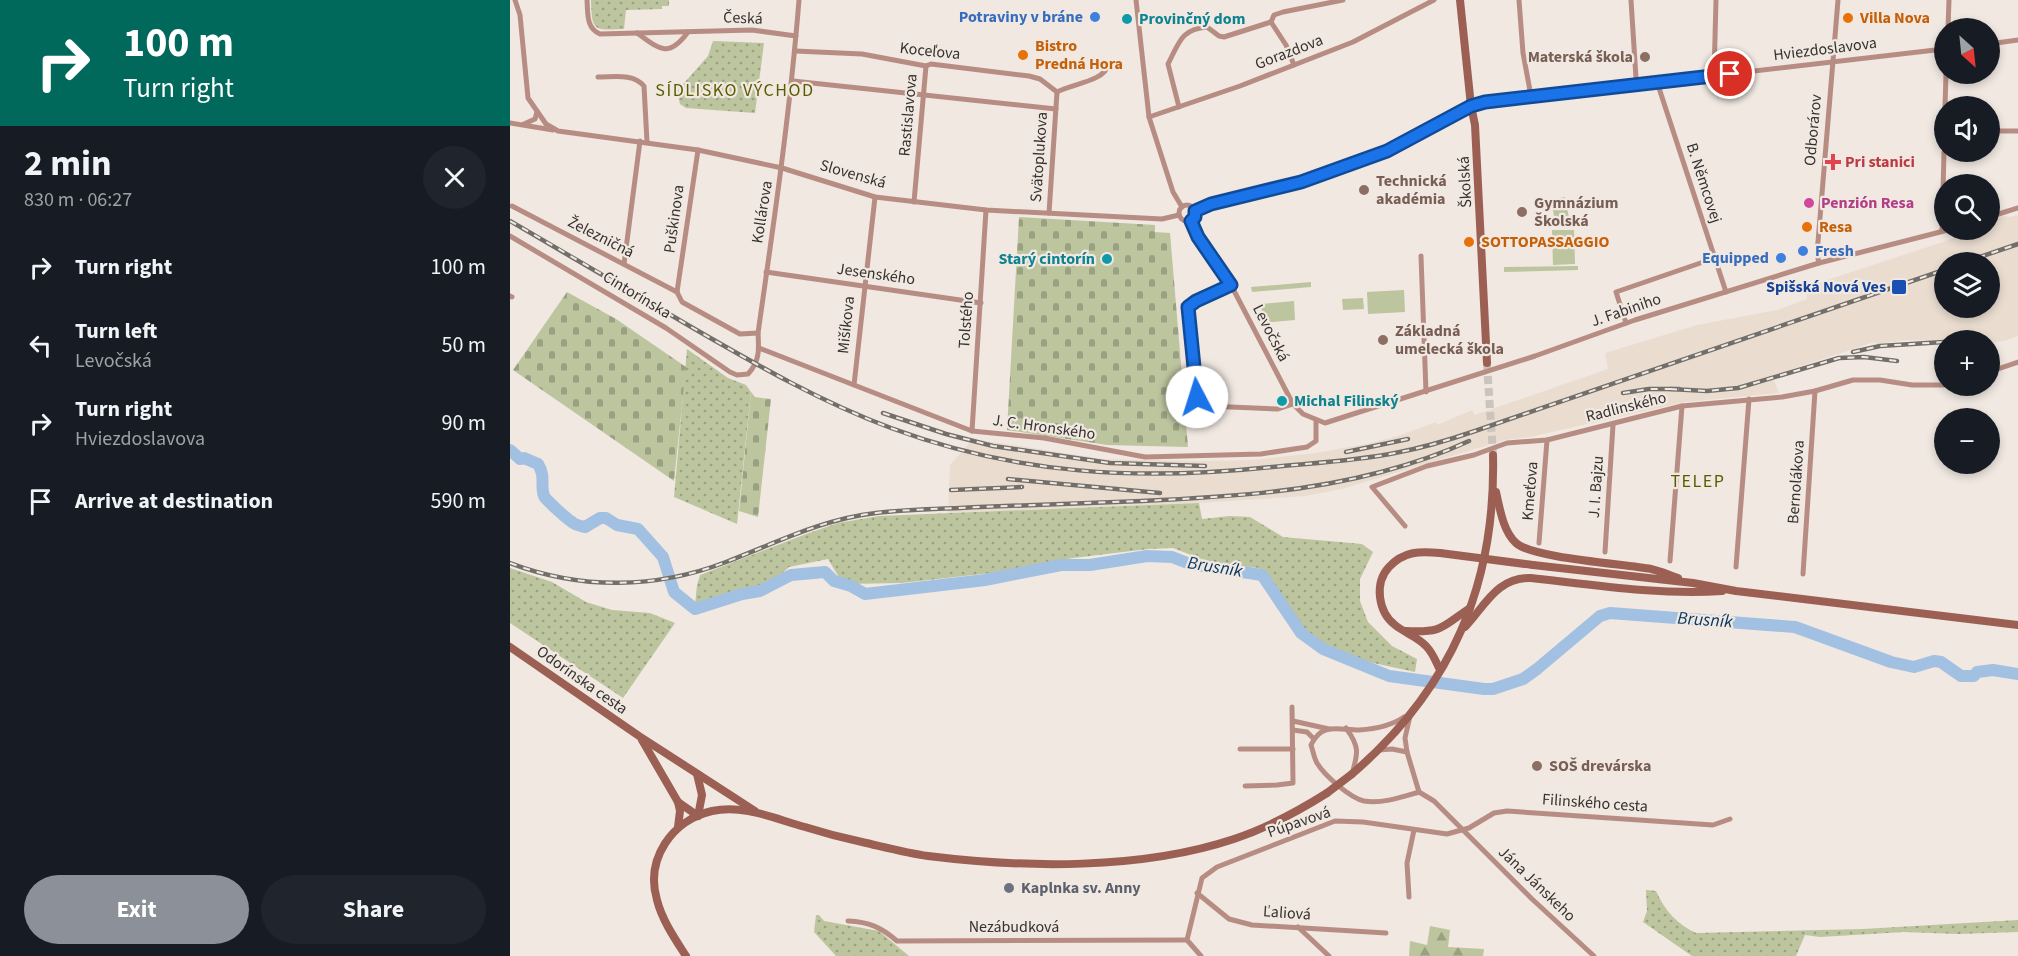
<!DOCTYPE html>
<meta charset="utf-8">
<style>
:root{--surface:#171b24;--page:#20242c;--text:#f1f3f6;--muted:#9ea1a6;--accent:#8c9099}
body{margin:0;font-family:"Source Sans 3",sans-serif;background:var(--page);color:var(--text);height:100vh;display:flex;flex-direction:column;font-size:22px;white-space:nowrap}
*{box-sizing:border-box;margin:0}
p{font-size:20px;color:var(--muted)}
.icon{flex:none;width:33px;height:33px;fill:none;stroke:currentColor;stroke-width:2;stroke-linecap:round;stroke-linejoin:round}
.map{position:relative;flex:1;overflow:hidden}
.details{display:flex;flex-direction:column;background:var(--surface);width:510px}
.details>*{flex:none}
.top-card{background:#00695c;color:#fff;overflow:hidden}
.needle{width:39px;rotate:153deg}
.controls{position:absolute;left:1424px;top:18px;display:grid;gap:12px}
.controls a{display:grid;place-items:center;width:66px;height:66px;border-radius:50%;background:var(--surface);box-shadow:0 3px 9px #0003;font-size:30px}
.pin{position:absolute;display:grid;place-items:center;width:51px;height:51px;color:#fff;margin:-26px;border:3px solid #fff;border-radius:50%;box-shadow:0 2px 6px #0007}
.me{position:absolute;width:66px;margin:-33px;rotate:355deg;stroke-linejoin:round;filter:drop-shadow(0 0 4px #0008)}
.turn{display:flex;align-items:center;gap:21px;height:126px;padding:0 24px;font-size:27px}
.turn .icon{width:78px;height:78px;stroke-width:2.5}
.turn b{display:block;font-size:42px;line-height:51px}
.round{display:grid;place-items:center;flex:none;width:63px;height:63px;border-radius:32px;background:var(--page)}
.summary{display:flex;align-items:center;justify-content:space-between;height:102px;padding:0 24px}
h1{font-size:36px;font-weight:700;line-height:45px}
.button{display:flex;gap:12px;margin-top:auto;padding:12px 24px}
.button a{flex:1;height:69px;border-radius:36px;background:var(--accent);color:#fff;font-size:24px;font-weight:700;line-height:69px;text-align:center}
.button a+a{background:var(--page);color:var(--text)}
ul{padding:0;list-style:none}
li{display:flex;align-items:center;gap:18px;height:78px;padding:0 24px}
li div{flex:1}
li b{display:block;font-size:22px}
li em{font-style:normal}
main{display:flex;flex:1;min-height:0}
.map>svg:first-child{display:block}
</style>
<main>
<section class="details">
<div class="top-card">
<div class="turn"><svg class="icon" aria-label="right" viewBox="0 0 24 24"><path d="M7 20v-9h11M14 6l5 5-5 5"/></svg><div><b>100 m</b>Turn right</div></div>
</div>
<div class="summary"><div><h1>2 min</h1><p>830 m · 06:27</p></div><a class="round"><svg class="icon" aria-label="close" viewBox="0 0 24 24"><path d="M6 6l12 12M18 6L6 18"/></svg></a></div>
<ul>
<li><svg class="icon" aria-label="right" viewBox="0 0 24 24"><path d="M7 20v-9h11M14 6l5 5-5 5"/></svg><div><b>Turn right</b></div><em>100 m</em></li>
<li><svg class="icon" aria-label="left" viewBox="0 0 24 24"><path d="M17 20v-9H6M10 6l-5 5 5 5"/></svg><div><b>Turn left</b><p>Levočská</p></div><em>50 m</em></li>
<li><svg class="icon" aria-label="right" viewBox="0 0 24 24"><path d="M7 20v-9h11M14 6l5 5-5 5"/></svg><div><b>Turn right</b><p>Hviezdoslavova</p></div><em>90 m</em></li>
<li><svg class="icon" aria-label="arrive" viewBox="0 0 24 24"><path d="M6 21V4h12l-3 4 3 4H6"/></svg><div><b>Arrive at destination</b></div><em>590 m</em></li>
</ul>
<div class="button"><a>Exit</a><a>Share</a></div>
</section>
<div class="map">
<svg width="1508" height="956" viewBox="0 0 1508 956">
<defs>
<pattern id="green-dots" width="8" height="8" patternUnits="userSpaceOnUse" patternTransform="scale(1.5)"><rect width="8" height="8" fill="#bdc59f"/><path d="M2 2h.1M6 6h.1" fill="none" stroke="#9aa182" stroke-width="1.8" stroke-linecap="round"/></pattern>
<pattern id="forest-firs" width="22" height="20" patternUnits="userSpaceOnUse" patternTransform="scale(1.5)"><rect width="22" height="20" fill="#bdc59f"/><path d="M5 1l3.5 6h-7zM16 11l3.5 6h-7z" fill="#9aa182"/></pattern>
<pattern id="cemetery-stones" width="16" height="16" patternUnits="userSpaceOnUse" patternTransform="scale(1.5)"><rect width="16" height="16" fill="#bdc59f"/><path d="M2 7V4a2 2 0 0 1 4 0v3zM10 15v-3a2 2 0 0 1 4 0v3z" fill="#9aa182"/></pattern>
</defs>
<rect width="100%" height="100%" fill="#f0e8e1"/>
<path fill="#eaddd0" fill-rule="evenodd" d="M1508,215V336L1494,341L1479,343V340H1457V335L1421,341L1396,340L1367,344L1364,342L1262,376L1269,393L1175,402L1020,437L995,440L832,489L795,496L689,503L438,513L440,465L463,439L593,459L687,461L743,460L806,453L857,444L888,436L926,422L927,425L962,410L965,415L1098,369L1095,353L1187,325L1267,310L1297,299V292L1314,281L1433,242L1448,236L1452,230H1479V221L1493,216L1499,217ZM1434,262H1479V308H1434Z"/>
<g fill="url(#green-dots)">
<path d="M81,0H159V6H152V9L116,10L114,29C83,30 82,32 81,0Z"/>
<polygon points="203,41 254,43 245,113 176,108 170,104 167,91 198,56"/>
<polygon points="177,349 218,378 236,385 241,392 227,524 164,497"/>
<polygon points="689,503 692,519 720,516 740,517 773,537 852,544 863,552 850,579 850,601 858,622 882,646 907,659 905,672 854,661 798,637 749,568 702,563 663,548 638,549 563,558 481,573 392,583 333,584 318,559 279,567 259,586 241,594 185,605 187,585 190,575 299,533 328,523 369,516"/>
<polygon points="0,568 42,582 76,602 102,610 140,613 165,623 113,698 0,623"/>
<path d="M1136,890L1146,891C1155,911 1167,924 1186,933L1353,929L1508,920V932L1448,934L1394,932L1310,937L1295,935L1286,956H1182L1133,922L1137,911Z"/>
<polygon points="306,915 309,915 314,921 369,931 399,956 326,956 304,932"/>
</g>
<polygon fill="url(#forest-firs)" points="920,926 940,930 938,947 974,949 973,956 899,956 900,941 917,945"/>
<g fill="url(#cemetery-stones)">
<polygon points="509,217 645,225 645,232 660,233 678,447 597,445 497,430"/>
<polygon points="57,292 106,319 176,367 164,481 3,370"/>
<polygon points="241,392 245,397 261,399 248,517 229,511"/>
</g>
<g fill="#bdc59f">
<polygon points="1055,197 1060,223 1046,226 1041,200"/>
<polygon points="1042,230 1064,230 1065,264 1043,265"/>
<polygon points="1068,266 1068,270 994,272 994,267"/>
<polygon points="801,282 801,287 742,292 741,287"/>
<polygon points="894,290 895,312 858,314 857,292"/>
<polygon points="853,298 854,309 833,310 832,299"/>
<polygon points="784,301 785,320 753,323 751,304"/>
</g>
<g fill="none" stroke-linecap="round" stroke-linejoin="round">
<path stroke="#a2c1e2" stroke-width="12" d="M0,450L10,459L14,458L28,464C36,477 30,485 34,496C36,500 57,519 62,522C65,525 71,526 75,527L90,518H96L107,525L128,529L153,557L164,592L185,609L232,594L250,591L281,575L315,572L324,581L341,586L355,594L475,580L551,565H580L637,556L662,557L680,564L752,575L791,633L813,649L879,676L974,689H983L1013,679L1027,669L1090,616L1100,613L1285,627L1381,662L1404,667L1424,661L1431,662L1451,676H1464L1467,672L1483,670L1508,674"/>
<polyline stroke="#cbc4bd" stroke-width="8" stroke-dasharray="8 4" stroke-linecap="butt" points="977,364 983,454"/>
<g stroke="#b78d83" stroke-width="5">
<polyline points="5,0 10,15 18,98 36,124 48,131 188,150 272,168 365,197 476,210 652,219 669,215"/>
<path d="M77,0C78,14 76,28 90,34L242,30L286,36"/>
<polyline points="626,0 639,117 663,192 672,207"/>
<polyline points="1009,0 1013,53 1021,96"/>
<polyline points="1121,0 1126,78"/>
<polyline points="761,22 764,15 773,12 833,0"/>
<polyline points="761,22 776,45 784,65"/>
<polyline points="1438,28 1439,0"/>
<path d="M127,33C150,50 159,58 178,32"/>
<polyline points="1479,44 1508,40"/>
<polyline points="285,51 352,54 416,66 421,64 519,76 530,79 547,92"/>
<polyline points="1204,76 1206,0"/>
<path d="M88,77C104,77 123,73 134,86L137,142"/>
<polyline points="283,81 546,109"/>
<polyline points="1147,82 1216,292"/>
<polyline points="1435,106 1436,74"/>
<path d="M669,107L658,64C669,43 671,29 697,27L709,36L714,37L761,22"/>
<polyline points="639,117 730,86 843,42 924,0"/>
<polyline points="0,123 43,130"/>
<polyline points="14,124 25,119 27,112"/>
<polyline points="1479,131 1508,131"/>
<polyline points="404,202 416,66"/>
<circle cx="677" cy="213" r="8"/>
<polyline points="2,206 167,292"/>
<polyline points="685,211 701,204 786,184 877,151 961,106 975,102 1434,49"/>
<path d="M539,213L547,92C561,84 595,81 598,65"/>
<polyline points="1479,217 1508,208"/>
<polyline points="681,221 688,237 721,285 783,404 793,414 815,423 1025,356 1125,320 1309,263 1438,230"/>
<polyline points="1432,231 1434,152"/>
<path d="M0,236L156,328L220,372L227,375L238,374C250,361 249,349 248,333C264,222 280,112 289,0"/>
<polyline points="911,256 916,392"/>
<polyline points="1309,263 1307,254 1328,0"/>
<polyline points="114,264 130,141"/>
<polyline points="256,272 471,303"/>
<polyline points="721,285 686,301 678,307 683,361 689,401 697,406 768,409 783,404"/>
<polyline points="167,292 188,150"/>
<polyline points="167,292 172,302 230,334 248,333"/>
<polyline points="0,296 2,297"/>
<polyline points="1116,323 1106,292 1205,258"/>
<polyline points="249,348 462,431 534,438 635,457 751,454 797,447 806,441 806,420"/>
<polyline points="1479,372 1508,362"/>
<polyline points="344,385 365,197"/>
<polyline points="462,431 476,210"/>
<polyline points="895,526 862,487 917,466 964,455 997,443 1037,440 1172,406 1272,397 1305,391 1343,380 1370,380 1402,385 1434,385"/>
<polyline points="1029,543 1037,440"/>
<polyline points="1095,552 1103,425"/>
<polyline points="1160,561 1172,406"/>
<polyline points="1226,567 1239,399"/>
<polyline points="1293,574 1305,391"/>
<polyline points="900,716 895,738 897,752 909,792"/>
<path d="M894,717C881,726 865,729 849,730C828,730 812,722 801,745C803,751 804,758 807,763C814,775 840,798 854,801C872,804 892,797 909,792L924,801L1022,899L1084,956"/>
<polyline points="783,721 819,729"/>
<path d="M836,728C850,747 848,753 842,774"/>
<polyline points="783,730 797,732 804,739"/>
<polyline points="730,749 783,749"/>
<polyline points="869,750 882,749 897,752"/>
<polyline points="735,786 767,785 783,783 782,707"/>
<polyline points="687,893 719,919 742,925 876,933"/>
<polyline points="899,897 897,863 904,830"/>
<path d="M338,921C359,922 371,927 387,941L677,940"/>
<polyline points="788,927 819,956"/>
<polyline points="691,956 677,940 692,878 707,867 825,821 853,822 937,834 959,828 984,813 997,811 1203,825 1220,819"/>
</g>
<g stroke="#9b6053" stroke-width="8">
<polyline points="950,0 961,106 965,125 977,363"/>
<path d="M986,492C990,509 993,531 1006,543C1022,558 1114,564 1141,569C1150,571 1159,575 1168,578"/>
<polyline points="1023,565 1183,583 1226,591 1508,625"/>
<path d="M955,627C975,606 987,577 1021,578C1084,585 1148,595 1212,591"/>
<path d="M896,631C934,633 931,627 960,608"/>
<polyline points="0,647 129,736 245,811"/>
<path d="M930,670C926,662 923,653 916,646C908,637 895,633 885,625C868,612 864,583 879,567C894,551 910,551 930,553"/>
<polyline points="132,740 168,802 170,811 168,827"/>
<polyline points="187,774 192,795 188,816"/>
<path d="M842,774C941,689 986,585 983,455"/>
<polyline points="168,802 188,816"/>
<path d="M176,956C165,939 152,920 147,900C135,859 162,820 202,811C234,804 265,819 295,827C314,833 333,838 352,842C374,847 396,853 418,856C515,868 631,870 724,839C757,828 787,812 817,793"/>
</g>
<g stroke="#726e69" stroke-width="4.5">
<g id="rail">
<path d="M0,221C61,256 122,292 183,328C247,365 311,402 381,428C508,475 629,481 762,467C803,463 845,461 885,453C912,448 939,440 965,431L1434,270"/>
<polyline points="1455,262 1508,244"/>
<polyline points="1445,340 1457,339"/>
<polyline points="1343,352 1370,346 1434,342"/>
<polyline points="1160,389 1197,391 1228,388 1329,358 1354,357 1387,361"/>
<polyline points="1113,393 1139,389 1169,389"/>
<polyline points="373,413 436,434 483,446 600,463 695,466"/>
<polyline points="836,452 898,439"/>
<polyline points="498,479 650,493"/>
<polyline points="441,490 512,487"/>
<path d="M0,563C71,590 146,589 216,562C266,543 312,519 366,513C400,509 435,509 469,507C523,505 577,503 632,501C713,497 792,493 871,472C901,464 931,454 959,441"/>
</g>
</g>
<use href="#rail" stroke="#f0e8e1" stroke-width="2" stroke-dasharray="7" stroke-linecap="butt"/>
<g stroke="#9b6053" stroke-width="8">
<polyline points="930,553 1023,565"/>
<polyline points="817,793 842,774"/>
</g>
</g>
<g fill="none" stroke-linecap="round" stroke-linejoin="round">
<g stroke="#114b97" stroke-width="15">
<polyline id="route" points="687,397 678,307 686,301 721,285 688,237 681,221 685,217 685,211 701,204 791,182 877,151 961,106 975,102 1220,74"/>
</g>
<use href="#route" stroke="#1a73e8" stroke-width="10"/>
</g>
<g fill="#3f7fe0" stroke="#f0e8e1" stroke-width="2">
<circle cx="585" cy="17" r="6"/>
<circle cx="1293" cy="251" r="6"/>
<circle cx="1271" cy="258" r="6"/>
</g>
<g fill="#e8710a" stroke="#f0e8e1" stroke-width="2">
<circle cx="1338" cy="18" r="6"/>
<circle cx="513" cy="55" r="6"/>
<circle cx="1297" cy="227" r="6"/>
<circle cx="959" cy="242" r="6"/>
</g>
<g fill="#0f9aa8" stroke="#f0e8e1" stroke-width="2">
<circle cx="617" cy="19" r="6"/>
<circle cx="597" cy="259" r="6"/>
<circle cx="772" cy="401" r="6"/>
</g>
<g fill="#8d6e63" stroke="#f0e8e1" stroke-width="2">
<circle cx="1135" cy="57" r="6"/>
<circle cx="854" cy="190" r="6"/>
<circle cx="1012" cy="212" r="6"/>
<circle cx="873" cy="340" r="6"/>
<circle cx="1027" cy="766" r="6"/>
</g>
<path fill="#e0444e" stroke="#f0e8e1" stroke-width="2" d="M1320 153h6v6h6v6h-6v6h-6v-6h-6v-6h6z"/>
<circle fill="#d1479c" stroke="#f0e8e1" stroke-width="2" cx="1299" cy="203" r="6"/>
<rect fill="#1a4fb4" stroke="#f0e8e1" stroke-width="2" x="1381" y="279" width="16" height="16" rx="3"/>
<circle fill="#6b7280" stroke="#f0e8e1" stroke-width="2" cx="499" cy="888" r="6"/>
<g text-anchor="middle" dominant-baseline="central" stroke-width="4.5" stroke-linejoin="round" paint-order="stroke">
<g font-size="16" font-weight="bold" fill="#366cbe" stroke="#f0e8e1" text-anchor="end">
<text x="573" y="17">Potraviny v bráne</text>
<text x="1305" y="251" text-anchor="start">Fresh</text>
<text x="1259" y="258">Equipped</text>
</g>
<g font-size="16" fill="#35322f" stroke="#f0e8e1">
<text transform="translate(233 18) rotate(2)">Česká</text>
<text transform="translate(1315 49) rotate(-7)">Hviezdoslavova</text>
<text transform="translate(420 51) rotate(6)">Koceľova</text>
<text transform="translate(779 52) rotate(-21)">Gorazdova</text>
<text transform="translate(398 115) rotate(-85)">Rastislavova</text>
<text transform="translate(1303 130) rotate(-85)">Odborárov</text>
<text transform="translate(529 157) rotate(-86)">Svätoplukova</text>
<text transform="translate(343 174) rotate(16)">Slovenská</text>
<text transform="translate(955 182) rotate(-93)">Školská</text>
<text transform="translate(1194 183) rotate(72)">B. Němcovej</text>
<text transform="translate(252 212) rotate(-81)">Kollárova</text>
<text transform="translate(164 219) rotate(-82)">Puškinova</text>
<text transform="translate(91 237) rotate(27)">Železničná</text>
<text transform="translate(366 274) rotate(8)">Jesenského</text>
<text transform="translate(127 295) rotate(31)">Cintorínska</text>
<text transform="translate(1116 310) rotate(-19)">J. Fabiniho</text>
<text transform="translate(456 320) rotate(-86)">Tolstého</text>
<text transform="translate(336 325) rotate(-84)">Mišíkova</text>
<text transform="translate(761 333) rotate(63)">Levočská</text>
<text transform="translate(1116 407) rotate(-14)">Radlinského</text>
<text transform="translate(534 427) rotate(8)">J. C. Hronského</text>
<text transform="translate(1286 482) rotate(-86)">Bernolákova</text>
<text transform="translate(1086 487) rotate(-86)">J. I. Bajzu</text>
<text transform="translate(1020 491) rotate(-85)">Kmeťova</text>
<text transform="translate(72 680) rotate(35)">Odorínska cesta</text>
<text transform="translate(1085 803) rotate(4)">Filinského cesta</text>
<text transform="translate(789 822) rotate(-19)">Púpavová</text>
<text transform="translate(1027 884) rotate(44)">Jána Jánskeho</text>
<text transform="translate(777 913) rotate(4)">Ľaliová</text>
<text x="504" y="927">Nezábudková</text>
</g>
<g font-size="16" font-weight="bold" fill="#c56008" stroke="#f0e8e1" text-anchor="start">
<text x="1350" y="18">Villa Nova</text>
<text x="525" y="46">Bistro<tspan x="525" dy="18">Predná Hora</tspan></text>
<text x="1309" y="227">Resa</text>
<text x="971" y="242">SOTTOPASSAGGIO</text>
</g>
<g font-size="16" font-weight="bold" fill="#0d838f" stroke="#f0e8e1" text-anchor="start">
<text x="629" y="19">Provinčný dom</text>
<text x="585" y="259" text-anchor="end">Starý cintorín</text>
<text x="784" y="401">Michal Filinský</text>
</g>
<g font-size="16" font-weight="bold" fill="#785e54" stroke="#f0e8e1" text-anchor="start">
<text x="1123" y="57" text-anchor="end">Materská škola</text>
<text x="866" y="181">Technická<tspan x="866" dy="18">akadémia</tspan></text>
<text x="1024" y="203">Gymnázium<tspan x="1024" dy="18">Školská</tspan></text>
<text x="885" y="331">Základná<tspan x="885" dy="18">umelecká škola</tspan></text>
<text x="1039" y="766">SOŠ drevárska</text>
</g>
<g font-size="16" font-weight="bold" fill="#be3a42" stroke="#f0e8e1" text-anchor="start">
<text x="1335" y="162">Pri stanici</text>
</g>
<g font-size="16" font-weight="bold" fill="#b23c85" stroke="#f0e8e1" text-anchor="start">
<text x="1311" y="203">Penzión Resa</text>
</g>
<g font-size="16" font-weight="bold" fill="#164399" stroke="#f0e8e1" text-anchor="end">
<text x="1376" y="287">Spišská Nová Ves</text>
</g>
<g font-size="16" font-weight="bold" fill="#5b616d" stroke="#f0e8e1" text-anchor="start">
<text x="511" y="888">Kaplnka sv. Anny</text>
</g>
<g font-size="18" letter-spacing="1.5" fill="#5c5b00" stroke="#f0e8e1">
<text x="225" y="90">SÍDLISKO VÝCHOD</text>
<text x="1188" y="481">TELEP</text>
</g>
<g font-size="18" font-style="italic" fill="#093862" stroke="#f0e8e1">
<text transform="translate(705 567) rotate(9)">Brusník</text>
<text transform="translate(1195 620) rotate(4)">Brusník</text>
</g>
</g>
</svg>
<div class="controls">
<a><svg class="needle" viewBox="-14 -14 28 28"><path d="M0-13l5 13h-10z" fill="#e53935"/><path d="M0 13l5-13h-10z" fill="#9ea1a6"/></svg></a>
<a><svg class="icon" aria-label="sound" viewBox="0 0 24 24"><path d="M4 9h4l5-4v14l-5-4H4zM17 9q2 3 0 6"/></svg></a>
<a><svg class="icon" aria-label="search" viewBox="0 0 24 24"><circle cx="10" cy="10" r="6"/><path d="M15 15l6 6"/></svg></a>
<a><svg class="icon" aria-label="layers" viewBox="0 0 24 24"><path d="M12 4l9 5-9 5-9-5zM3 14l9 5 9-5"/></svg></a>
<a>+</a>
<a>−</a>
</div>
<div class="pin" style="left:1220px;top:74px;background:#d93025"><svg class="icon" aria-label="arrive" viewBox="0 0 24 24"><path d="M6 21V4h12l-3 4 3 4H6"/></svg></div>
<svg class="me" style="left:687px;top:397px" viewBox="-20 -20 40 40"><circle r="19" fill="#fff"/><path d="M0-13L10 11 0 6-10 11z" fill="#1a73e8"/></svg>
</div>
</main>
